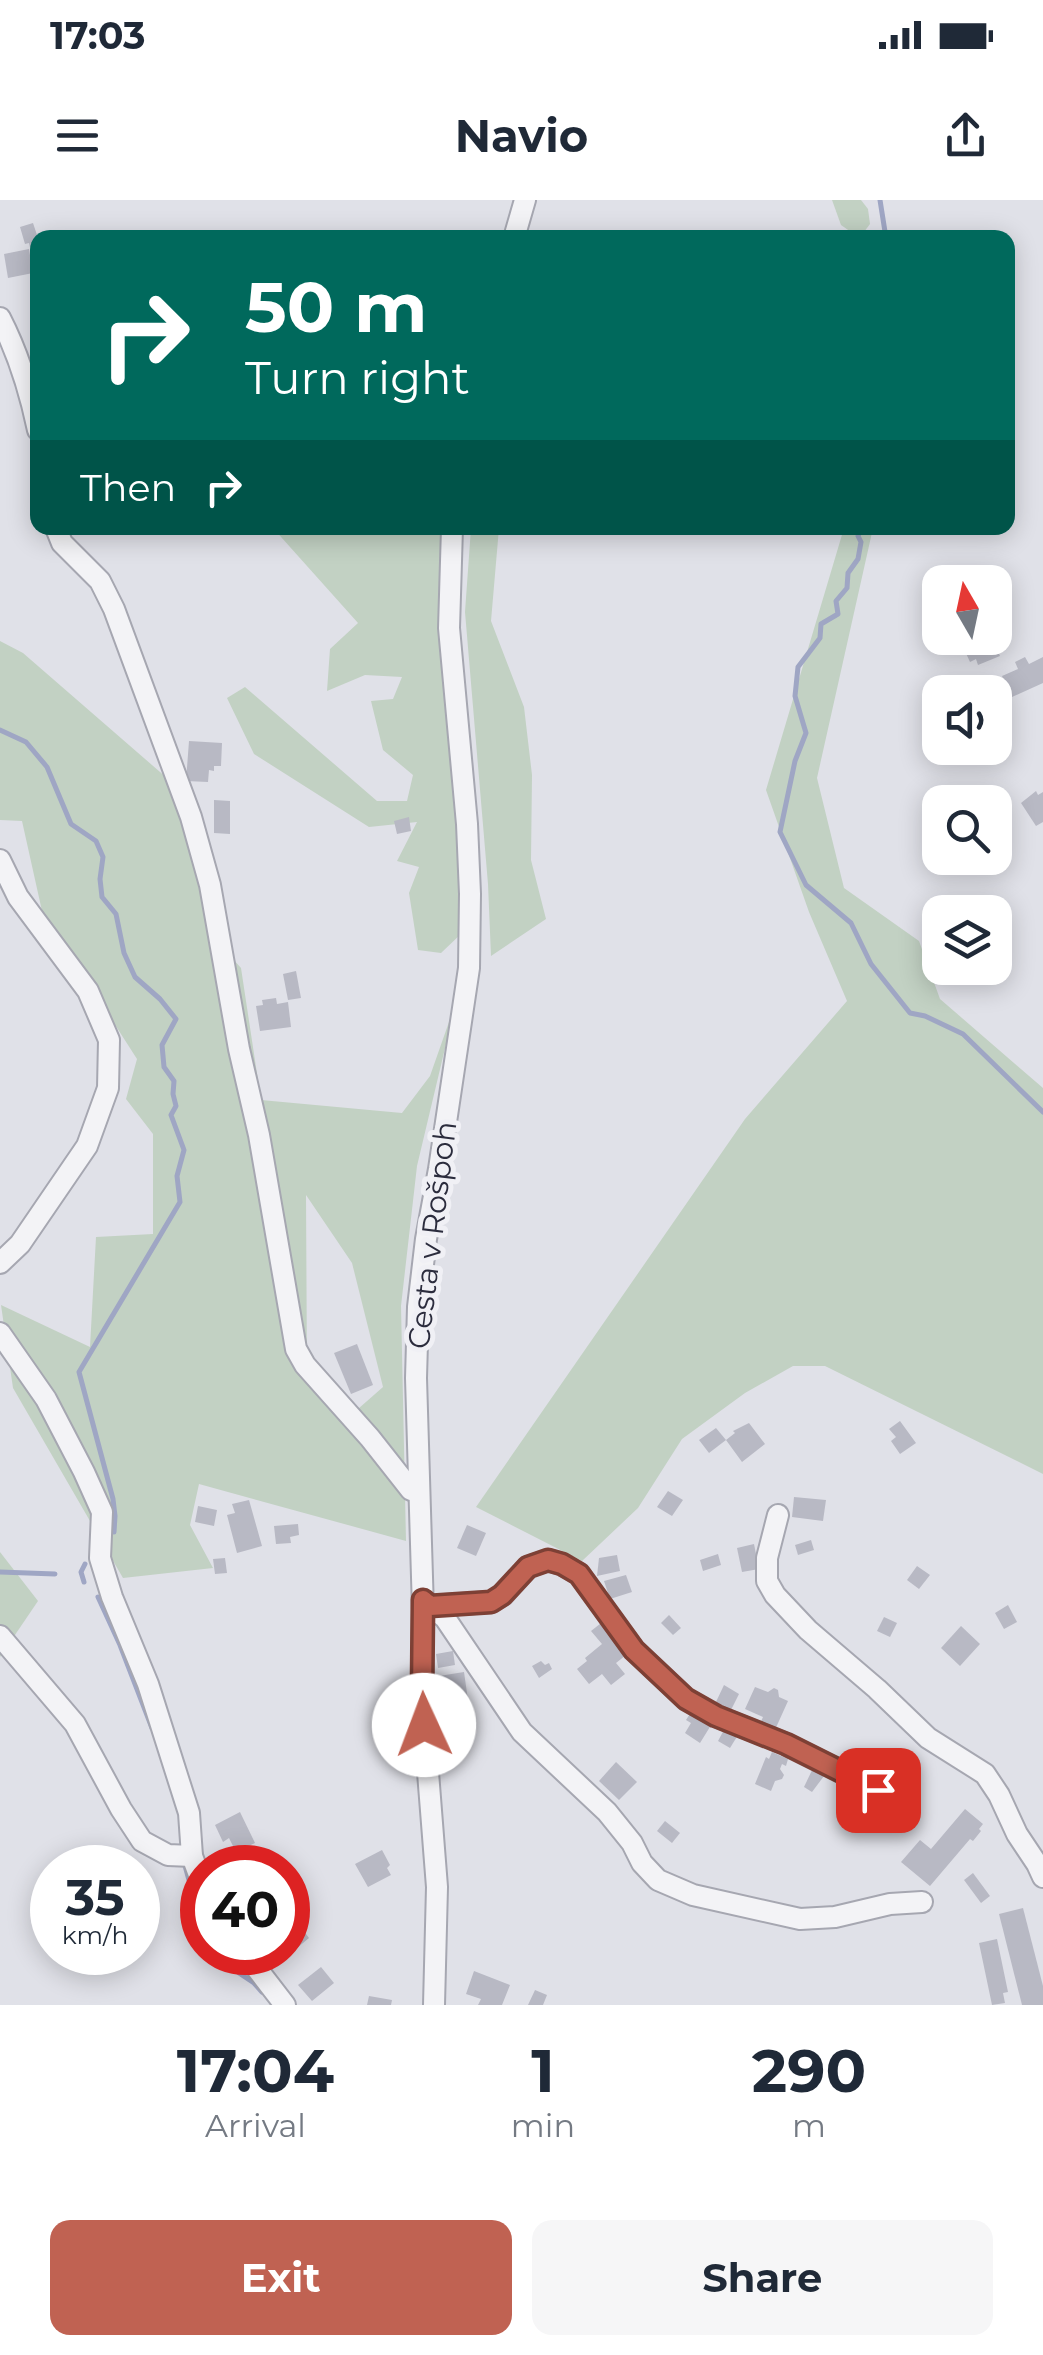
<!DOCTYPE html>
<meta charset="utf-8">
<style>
:root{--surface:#fff;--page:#f6f6f7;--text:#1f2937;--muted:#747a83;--accent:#c06252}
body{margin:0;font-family:Montserrat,sans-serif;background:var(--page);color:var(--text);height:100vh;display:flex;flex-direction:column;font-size:38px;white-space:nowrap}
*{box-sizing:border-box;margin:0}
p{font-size:32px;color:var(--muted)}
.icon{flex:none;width:55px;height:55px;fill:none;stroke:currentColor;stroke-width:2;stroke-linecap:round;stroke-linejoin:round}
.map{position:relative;height:1805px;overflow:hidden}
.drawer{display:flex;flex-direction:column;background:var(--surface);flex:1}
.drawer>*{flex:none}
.top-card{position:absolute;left:30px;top:30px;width:985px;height:305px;border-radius:20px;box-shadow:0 5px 25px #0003;background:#00695c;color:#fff;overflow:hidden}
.needle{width:65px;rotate:351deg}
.controls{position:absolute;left:922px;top:365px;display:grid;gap:20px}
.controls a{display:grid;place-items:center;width:90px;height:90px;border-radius:20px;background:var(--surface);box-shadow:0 5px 25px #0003;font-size:50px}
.speed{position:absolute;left:30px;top:1645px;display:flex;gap:20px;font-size:50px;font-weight:700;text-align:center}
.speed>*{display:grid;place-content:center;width:130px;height:130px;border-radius:50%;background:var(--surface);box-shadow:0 5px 25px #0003;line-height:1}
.speed small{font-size:25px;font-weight:400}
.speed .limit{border:15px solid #d22;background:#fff;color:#111}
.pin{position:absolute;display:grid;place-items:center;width:85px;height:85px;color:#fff;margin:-42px;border-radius:20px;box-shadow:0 5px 15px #0006}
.me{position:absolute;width:110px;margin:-55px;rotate:358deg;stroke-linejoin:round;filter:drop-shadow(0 0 8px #0008)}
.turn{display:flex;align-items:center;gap:35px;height:210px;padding:0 50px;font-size:45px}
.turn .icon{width:130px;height:130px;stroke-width:2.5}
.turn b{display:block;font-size:70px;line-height:85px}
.then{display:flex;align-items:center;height:95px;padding:0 50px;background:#0003;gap:20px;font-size:38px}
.eta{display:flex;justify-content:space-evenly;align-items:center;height:170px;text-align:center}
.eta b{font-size:60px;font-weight:700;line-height:70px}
.button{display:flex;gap:20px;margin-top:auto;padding:20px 50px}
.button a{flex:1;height:115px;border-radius:20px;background:var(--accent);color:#fff;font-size:40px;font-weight:700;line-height:115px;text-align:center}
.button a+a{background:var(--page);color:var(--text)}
.status{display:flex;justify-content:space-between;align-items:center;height:70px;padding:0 50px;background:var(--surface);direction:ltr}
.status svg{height:28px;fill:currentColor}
header{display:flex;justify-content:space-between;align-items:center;height:130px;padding:0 50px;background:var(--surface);font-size:45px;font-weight:700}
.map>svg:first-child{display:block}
</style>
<div class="status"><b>17:03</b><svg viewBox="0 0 49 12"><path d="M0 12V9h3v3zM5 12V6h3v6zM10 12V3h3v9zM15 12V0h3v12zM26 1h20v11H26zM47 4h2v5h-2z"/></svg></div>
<header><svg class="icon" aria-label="menu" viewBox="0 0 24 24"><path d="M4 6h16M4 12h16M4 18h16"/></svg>Navio<svg class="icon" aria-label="share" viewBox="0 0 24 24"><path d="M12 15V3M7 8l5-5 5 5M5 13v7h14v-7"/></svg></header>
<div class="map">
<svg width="1043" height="1805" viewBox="0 0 1043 1805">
<rect width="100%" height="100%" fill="#e0e1e8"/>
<g fill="#c2d1c3" fill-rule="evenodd">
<polygon points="832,0 861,0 868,9 870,24 864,32 851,32 841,25"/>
<polygon points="273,328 444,328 462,733 441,753 418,750 409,693 419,667 397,661 417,622 369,627 254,554 227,498 245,487 377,601 407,601 413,575 383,550 371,501 393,499 402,477 365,475 327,491 330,449 358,423"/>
<polygon points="471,328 499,328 491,421 524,507 532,575 531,660 546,719 491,756 488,684 465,412"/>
<polygon points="844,328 873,328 817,578 844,688 919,741 940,799 1043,888 1043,1274 825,1166 793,1166 745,1193 682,1239 638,1308 582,1361 476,1307 745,919 847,801 809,712 766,590"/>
<path d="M0,441L23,453L175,585L194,658L209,732L241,768L261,900L402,913L430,876L456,802L417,966L401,1106L406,1341L199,1284L190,1325L213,1368L123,1378L13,1188L1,1105L90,1147L96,1037L153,1034V934L126,899L137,859L42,711L22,621L0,620ZM306,995L352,1063L383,1187L350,1216L307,1175Z"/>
<polygon points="0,1352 38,1401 0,1457"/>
</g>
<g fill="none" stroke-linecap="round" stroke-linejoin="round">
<g stroke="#9fa6c4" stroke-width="5">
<polyline points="880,0 886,38"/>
<polyline points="862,328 858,336 861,342 858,359 848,373 847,388 836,401 838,414 821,424 820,438 798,467 795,496 806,533 795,561 780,632 806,685 851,723 871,764 910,813 925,816 963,834 1043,912"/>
<polyline points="0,530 26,542 47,567 71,624 96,641 103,657 100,679 102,697 116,714 124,753 135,777 160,799 176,819 162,845 164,867 174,881 173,894 176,906 171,915 184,950 177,976 180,1002 79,1172 113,1299 115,1316 114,1332"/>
<polyline points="0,1372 55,1374"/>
<polyline points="84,1382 81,1372 85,1364"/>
<polyline points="98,1397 120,1445 152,1528"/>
<polyline points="184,1662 189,1680 202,1702"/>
<polyline points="231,1752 239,1773 254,1783 262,1792"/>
</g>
</g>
<g fill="#b8b9c4">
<polygon points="33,23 38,38 38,49 31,52 29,43 25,44 20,27"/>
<polygon points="29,49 33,73 8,78 4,54"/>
<polygon points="959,438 992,438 1000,456 978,465 976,459 970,462"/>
<polygon points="1025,457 1029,464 1043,457 1043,483 1012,497 1002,476 1018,469 1015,462"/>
<polygon points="189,541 222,543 221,566 214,566 214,571 209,570 208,582 186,581"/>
<polygon points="1036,591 1038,595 1043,592 1043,622 1036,626 1021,603"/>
<polygon points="214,600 230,601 230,634 214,633"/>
<polygon points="409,617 411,631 397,634 394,621"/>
<polygon points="296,771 301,798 288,800 283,774"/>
<polygon points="276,798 277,804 288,802 291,827 260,831 256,806 263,805 262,800"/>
<polygon points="357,1144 373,1185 351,1194 334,1153"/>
<polygon points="900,1221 916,1243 900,1254 891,1241 896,1237 889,1229"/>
<polygon points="749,1223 765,1244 742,1262 726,1240 735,1233 733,1231"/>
<polygon points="716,1228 726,1240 709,1253 699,1240"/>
<polygon points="668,1291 683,1300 672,1316 657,1307"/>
<polygon points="794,1297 826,1300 823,1321 792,1317"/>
<polygon points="249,1300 262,1346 237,1353 227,1315 235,1313 232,1304"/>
<polygon points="198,1306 217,1310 214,1326 195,1322"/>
<polygon points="298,1324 299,1335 290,1337 291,1343 276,1344 274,1326"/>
<polygon points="467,1325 486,1333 476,1356 457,1348"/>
<polygon points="811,1340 814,1350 798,1355 795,1345"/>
<polygon points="754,1344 759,1369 742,1372 737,1348"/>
<polygon points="718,1354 721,1365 703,1371 700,1360"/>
<polygon points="617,1355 620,1371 597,1376 599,1358"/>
<polygon points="225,1358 227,1373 215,1374 213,1359"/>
<polygon points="917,1366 930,1375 919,1389 907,1380"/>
<polygon points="626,1375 632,1392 610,1399 604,1381"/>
<polygon points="1008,1405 1017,1422 1004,1429 995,1413"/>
<polygon points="669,1415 681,1428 673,1435 661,1423"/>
<polygon points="884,1417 897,1423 890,1437 877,1431"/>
<polygon points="605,1420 618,1436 614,1440 626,1455 616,1463 625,1474 611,1485 602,1474 589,1484 577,1469 587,1461 585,1458 602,1444 591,1431"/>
<polygon points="961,1426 980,1444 960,1466 941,1448"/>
<polygon points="453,1451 455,1465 438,1468 436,1454"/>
<polygon points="541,1461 545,1465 549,1463 552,1469 539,1478 532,1466"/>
<polygon points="464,1472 468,1500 444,1504 439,1476"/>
<polygon points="724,1485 739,1494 730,1512 715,1504"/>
<polygon points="755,1487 768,1492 774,1488 778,1490 779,1497 788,1501 774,1532 759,1526 763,1517 745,1509"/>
<polygon points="693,1509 713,1522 700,1543 685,1533 691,1523 686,1520"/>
<polygon points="725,1528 738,1535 730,1548 718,1541"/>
<polygon points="772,1552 788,1559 786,1566 782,1564 780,1569 784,1575 782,1579 775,1581 771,1591 755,1584 766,1557 769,1559"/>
<polygon points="616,1562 637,1582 619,1600 599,1581"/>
<polygon points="815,1564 827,1572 812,1592 804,1587"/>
<polygon points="853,1597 870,1603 867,1612 864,1611 863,1613 849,1609"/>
<polygon points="965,1609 983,1624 979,1629 981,1631 973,1641 970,1639 930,1686 901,1662 920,1640 931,1649"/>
<polygon points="240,1612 255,1643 236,1652 229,1638 223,1642 215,1625"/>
<polygon points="665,1621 680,1633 672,1643 657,1631"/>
<polygon points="382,1650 390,1665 387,1668 391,1675 368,1687 355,1664"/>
<polygon points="973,1673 990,1696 981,1703 964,1680"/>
<polygon points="1023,1708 1043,1786 1043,1805 1022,1805 999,1714"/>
<polygon points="288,1718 300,1733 303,1730 309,1738 291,1753 288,1748"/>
<polygon points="997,1739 1008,1792 1003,1793 1005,1803 992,1805 979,1743"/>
<polygon points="321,1767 334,1783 312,1801 298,1785"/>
<polygon points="474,1771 510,1785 502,1805 478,1805 481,1799 466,1794"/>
<polygon points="535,1790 547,1795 543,1805 528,1805"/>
<polygon points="369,1796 392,1800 391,1805 367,1805"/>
</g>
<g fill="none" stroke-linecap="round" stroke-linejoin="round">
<g stroke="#a6a7b1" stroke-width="24">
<g id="minor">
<polyline points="514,38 525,0"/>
<path d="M0,118C18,153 30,192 38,230"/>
<polyline points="56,328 62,343 100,381 114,409 191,617 210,685 239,849 259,935 296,1149 305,1165 370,1238 411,1290 418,1292"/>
<polyline points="0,660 18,697 88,791 109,840 108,888 87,946 20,1044 0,1063"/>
<polyline points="0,1133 46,1199 84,1272 102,1312 100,1358 112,1397 148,1484 189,1613 192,1656 202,1683"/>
<polyline points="778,1315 767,1358 767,1381 775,1395 808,1430 877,1489 928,1538 985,1574 999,1595 1017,1634 1037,1664 1043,1677"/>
<polyline points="423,1400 445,1418 522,1532 607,1612 632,1643 642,1663 658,1680 693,1695 800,1719 835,1717 890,1704 922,1702"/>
<polyline points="429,1406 491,1402 503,1395 528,1367 548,1360 561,1364 579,1374 634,1450 686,1499 716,1516 786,1544 893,1597"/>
<polyline points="0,1436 75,1524 121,1609 142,1641 168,1655 192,1656"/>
<polyline points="244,1752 285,1805"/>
<polyline points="434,1805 437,1687 422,1496 423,1410 416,1178 418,1107 426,1039 439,969 469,768 470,694 467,624 449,428 452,328"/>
</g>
</g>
<use href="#minor" stroke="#f3f3f6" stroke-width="20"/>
</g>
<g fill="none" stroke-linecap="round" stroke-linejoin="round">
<g stroke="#7d4035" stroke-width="25">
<polyline id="route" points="424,1525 422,1496 423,1400 430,1406 491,1402 502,1395 528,1367 548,1360 562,1364 579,1374 634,1450 686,1499 716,1516 786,1544 878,1590"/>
</g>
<use href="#route" stroke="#c06252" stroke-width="18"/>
</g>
<g text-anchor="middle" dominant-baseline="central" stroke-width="10" stroke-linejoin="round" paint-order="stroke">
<g font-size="30" fill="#2b2c3d" stroke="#f0f0f5">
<text transform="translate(432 1035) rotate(-83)">Cesta v Rošpoh</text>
</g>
</g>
</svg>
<div class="controls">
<a><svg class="needle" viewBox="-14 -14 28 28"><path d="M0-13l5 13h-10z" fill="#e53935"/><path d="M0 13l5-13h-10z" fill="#747a83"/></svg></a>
<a><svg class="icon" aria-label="sound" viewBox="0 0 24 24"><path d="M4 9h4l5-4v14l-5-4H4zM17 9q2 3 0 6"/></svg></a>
<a><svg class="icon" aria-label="search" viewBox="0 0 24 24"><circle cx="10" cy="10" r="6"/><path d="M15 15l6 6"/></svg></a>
<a><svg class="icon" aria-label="layers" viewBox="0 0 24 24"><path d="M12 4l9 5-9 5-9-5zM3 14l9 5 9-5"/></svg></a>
</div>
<div class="speed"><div>35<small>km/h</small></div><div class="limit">40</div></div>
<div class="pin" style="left:878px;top:1590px;background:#d93025"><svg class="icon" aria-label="arrive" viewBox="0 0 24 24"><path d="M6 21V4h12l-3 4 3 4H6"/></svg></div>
<svg class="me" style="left:424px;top:1525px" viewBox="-20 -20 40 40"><circle r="19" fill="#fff"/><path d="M0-13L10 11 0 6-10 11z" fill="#c06252"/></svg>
<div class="top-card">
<div class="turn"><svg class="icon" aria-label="right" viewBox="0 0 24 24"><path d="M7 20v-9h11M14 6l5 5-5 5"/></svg><div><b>50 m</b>Turn right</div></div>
<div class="then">Then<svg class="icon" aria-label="right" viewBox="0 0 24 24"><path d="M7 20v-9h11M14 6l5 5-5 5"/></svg></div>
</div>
</div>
<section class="drawer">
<div class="eta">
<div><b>17:04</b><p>Arrival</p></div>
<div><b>1</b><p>min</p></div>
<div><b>290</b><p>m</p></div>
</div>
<div class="button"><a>Exit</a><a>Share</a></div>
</section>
